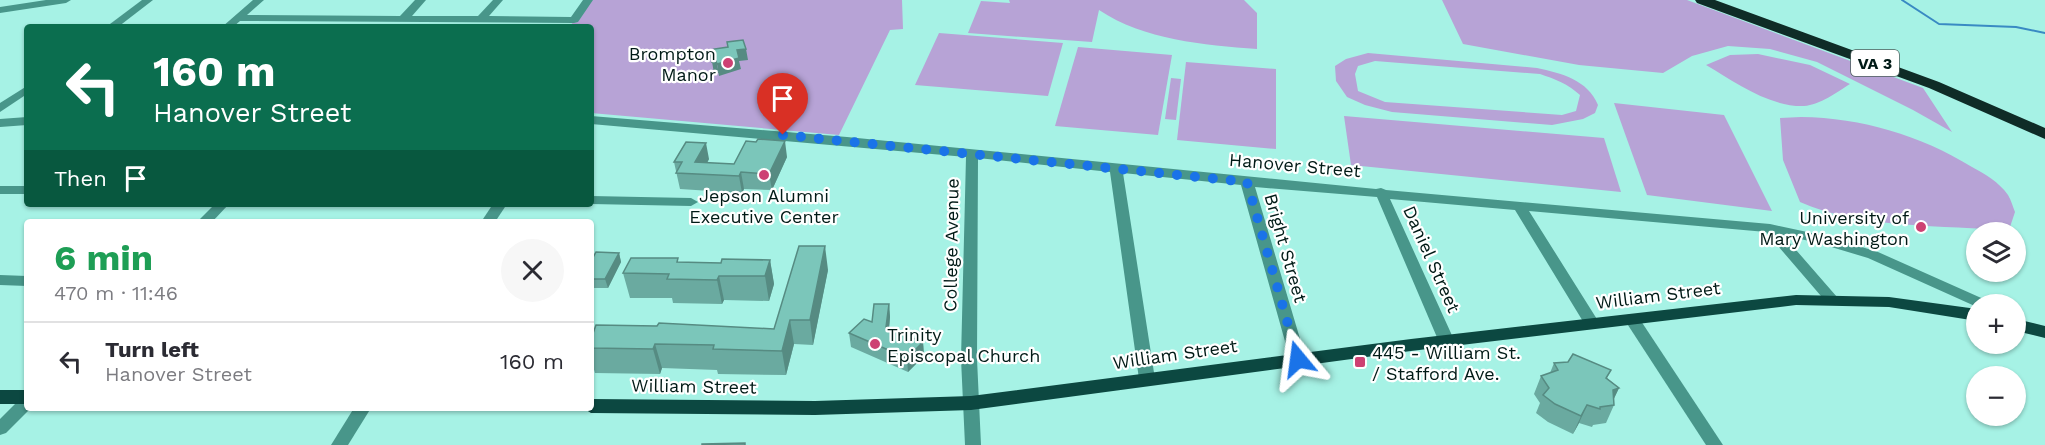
<!DOCTYPE html>
<meta charset="utf-8">
<style>
:root{--surface:#fff;--page:#f7f7f7;--text:#2b2b33;--muted:#7c7c81;--line:#e1e1e2}
body{margin:0;font-family:"Work Sans",sans-serif;background:var(--page);color:var(--text);height:100vh;display:flex;flex-direction:column;font-size:22px;white-space:nowrap}
*{box-sizing:border-box;margin:0}
p{font-size:20px;color:var(--muted)}
.icon{flex:none;width:33px;height:33px;fill:none;stroke:currentColor;stroke-width:2;stroke-linecap:round;stroke-linejoin:round}
.map{position:relative;flex:1;overflow:hidden}
.drawer{position:absolute;left:24px;top:219px;width:570px;height:192px;display:flex;flex-direction:column;background:var(--surface);border-radius:6px;box-shadow:0 2px 4px #0004}
.drawer>*{flex:none}
.banner{position:absolute;left:24px;top:24px;width:570px;height:183px;border-radius:6px;box-shadow:0 2px 4px #0004;background:#0b6e4f;color:#fff;overflow:hidden}
.tools{position:absolute;left:1966px;top:222px;display:grid;gap:12px}
.tools a{display:grid;place-items:center;width:60px;height:60px;border-radius:50%;background:var(--surface);box-shadow:0 2px 4px #0004;font-size:30px}
.pin{position:absolute;display:grid;place-items:center;width:51px;height:51px;color:#fff;margin:-62px -26px;border-radius:50% 50% 50% 0;rotate:-45deg;box-shadow:0 0 6px #0007}
.pin .icon{rotate:45deg}
.me{position:absolute;width:66px;margin:-33px;rotate:344deg;stroke-linejoin:round;filter:drop-shadow(0 0 4px #0008)}
.turn{display:flex;align-items:center;gap:21px;height:126px;padding:0 30px;font-size:27px}
.turn .icon{width:78px;height:78px;stroke-width:2.5}
.turn b{display:block;font-size:42px;line-height:51px}
.then{display:flex;align-items:center;height:57px;padding:0 30px;background:#0003;gap:12px;font-size:22px}
.round{display:grid;place-items:center;flex:none;width:63px;height:63px;border-radius:32px;background:var(--page)}
.summary{display:flex;align-items:center;justify-content:space-between;height:102px;padding:0 30px}
h1{font-size:36px;font-weight:700;line-height:45px;color:#1e9e55}
ul{padding:0;list-style:none}
li{display:flex;align-items:center;gap:18px;height:78px;padding:0 30px;border-top:2px solid var(--line)}
li div{flex:1}
li b{display:block;font-size:22px}
li em{font-style:normal}
.map>svg:first-child{display:block}
</style>
<div class="map">
<svg width="2045" height="445" viewBox="0 0 2045 445">
<rect width="100%" height="100%" fill="#a6f2e5"/>
<g fill="#b7a3d6" fill-rule="evenodd">
<polygon points="592,0 902,0 903,29 890,30 839,135 591,113 591,27 569,27"/>
<path d="M1009,0H1244L1257,13V49C1204,45 1144,40 1099,10L1092,42L968,33L981,1L1010,3Z"/>
<polygon points="1442,0 1687,0 1923,88 1952,132 1913,110 1817,62 1770,49 1728,46 1692,56 1663,73 1579,65 1463,44"/>
<polygon points="939,33 1063,43 1048,96 915,85"/>
<polygon points="1078,47 1172,55 1158,135 1055,126"/>
<path d="M1368,53L1537,68C1561,73 1588,80 1598,105L1595,113L1583,119L1552,125L1392,112L1365,105L1347,97L1336,81L1335,66L1346,59ZM1375,61L1540,74C1555,79 1568,84 1580,95L1576,111L1562,115L1385,102L1358,91L1355,74L1358,66Z"/>
<path d="M1758,54L1810,65L1850,84C1837,92 1820,105 1804,106C1769,107 1735,82 1706,65L1730,55Z"/>
<polygon points="1186,62 1276,69 1276,149 1177,140"/>
<polygon points="1171,78 1181,79 1176,120 1165,119"/>
<polygon points="1614,103 1724,115 1772,211 1647,195"/>
<polygon points="1344,116 1604,138 1621,192 1351,165"/>
<path d="M1801,117C1862,118 1920,135 1972,167C1985,174 1999,182 2008,195C2011,200 2013,207 2015,212L2009,230C1947,226 1857,228 1800,202L1783,160L1780,118Z"/>
</g>
<g fill="none" stroke-linecap="round" stroke-linejoin="round">
<polyline stroke="#398ac3" stroke-width="2" points="1902,0 1939,24 2016,27 2045,33"/>
<g fill="#48968a" fill-rule="evenodd">
<polygon points="46,0 71,0 66,3 0,13 0,7"/>
<polygon points="142,0 153,0 118,27 106,27"/>
<polygon points="253,0 264,0 247,15 400,16 415,0 426,0 412,16 478,16 493,0 503,0 489,16 571,17 583,0 593,0 578,22 574,23 240,21 233,27 222,27"/>
<polygon points="27,86 27,94 0,112 0,103"/>
<polygon points="591,116 847,137 1376,189 1381,188 1386,190 1770,224 1826,236 1878,252 1988,301 1990,304 1977,304 1977,307 1868,258 1818,243 1783,235 1837,297 1839,300 1832,305 1827,303 1766,232 1529,211 1600,324 1597,328 1587,328 1515,210 1390,199 1455,342 1452,346 1442,346 1439,342 1377,197 1255,187 1306,359 1304,363 1292,363 1290,359 1241,185 1123,173 1155,379 1153,383 1141,383 1139,379 1110,172 978,158 977,359 981,445 965,445 961,359 966,157 591,124"/>
<polygon points="27,117 27,125 0,127 0,119"/>
<rect x="0" y="186" width="27" height="8"/>
<polygon points="591,196 691,198 698,202 691,206 591,204"/>
<polygon points="215,204 229,204 212,222 197,222"/>
<polygon points="493,204 507,204 495,222 481,222"/>
<polygon points="0,275 27,276 27,286 0,285"/>
<polygon points="1632,314 1637,315 1723,445 1706,445 1624,319 1627,315"/>
<polygon points="27,396 27,408 31,408 6,433 0,435 0,419 21,398"/>
<polygon points="354,408 371,408 348,445 331,445"/>
</g>
<g fill="#0c4841" fill-rule="evenodd">
<polygon points="1796,295 1889,297 1977,309 1977,321 1889,307 1796,305 1411,351 971,410 815,415 591,413 583,408 591,408 591,399 815,401 971,396 1411,339"/>
<polygon points="2016,319 2045,326 2045,338 2016,331"/>
<rect x="0" y="390" width="27" height="14"/>
</g>
<polygon fill="#0f2c27" fill-rule="evenodd" points="1695,0 1715,0 1939,82 2045,128 2045,139 1929,88 1697,3"/>
</g>
<g fill="#6aaaa0">
<polygon points="787,157 772,190 744,189 742,193 680,189 674,162 709,159 707,163 734,164"/>
<polygon points="619,253 621,262 608,288 591,288 591,261"/>
<polygon points="770,260 774,284 769,301 724,300 722,304 673,303 672,298 630,298 623,273 679,262 721,263"/>
<polygon points="828,270 813,345 794,344 786,375 718,374 717,370 662,368 660,374 595,373 591,359 591,339 774,329"/>
<polygon points="889,304 890,317 889,328 923,342 924,356 908,372 851,347 849,333 872,322"/>
<polygon points="1554,363 1611,370 1607,378 1619,388 1613,400 1614,405 1606,423 1593,425 1592,427 1579,423 1573,434 1548,422 1536,413 1540,403 1534,394 1541,376 1550,373"/>
</g>
<g fill="#568b82">
<polygon points="746,49 748,60 739,61 741,69 719,76 717,64 737,50"/>
<polygon points="716,61 719,73 714,73 712,62"/>
<polygon points="785,141 787,157 772,190 769,174"/>
<polygon points="706,143 709,159 701,174 695,162"/>
<polygon points="741,172 744,189 742,193 739,176"/>
<polygon points="825,246 828,270 813,345 810,320"/>
<polygon points="619,253 621,262 608,288 605,279"/>
<polygon points="770,260 774,284 769,301 765,276"/>
<polygon points="719,276 724,300 722,304 717,280"/>
<polygon points="889,304 890,317 888,340 886,327"/>
<polygon points="790,320 794,344 786,375 782,351"/>
<polygon points="923,342 924,356 908,372 907,358"/>
<polygon points="655,344 662,368 660,374 653,349"/>
<polygon points="1619,388 1611,405 1613,390"/>
<polygon points="1587,405 1579,423 1573,434 1581,416"/>
</g>
<g fill="#7bc6ba" stroke="#568b82" stroke-width="1.5">
<polygon points="743,40 746,49 737,50 739,58 717,64 716,61 712,62 710,54 715,53 714,49 728,47 727,42"/>
<polygon points="758,139 785,141 769,174 741,172 739,176 676,173 682,162 674,162 686,142 706,143 695,162 734,164 746,141 756,142"/>
<polygon points="799,246 825,246 810,320 790,320 782,351 713,349 714,345 655,344 653,349 591,348 591,339 596,325 657,326 659,323 774,329"/>
<polygon points="596,252 619,253 605,279 591,279 591,261"/>
<polygon points="631,258 678,258 677,262 721,263 722,259 770,260 765,276 719,276 717,280 667,279 669,274 623,273"/>
<polygon points="874,304 889,304 886,327 923,342 907,358 849,333 864,319 872,322"/>
<polygon points="1573,354 1611,370 1606,378 1619,388 1613,390 1614,405 1600,407 1600,409 1587,405 1581,416 1555,404 1543,395 1549,388 1541,376 1558,370 1554,363 1568,362"/>
<polygon points="745,443 745,445 702,445 702,444"/>
</g>
<g fill="none" stroke-linecap="round" stroke-linejoin="round">
<polyline stroke="#1a73e8" stroke-width="10" stroke-dasharray="0 18" points="783,135 1247,182 1298,359"/>
</g>
<g fill="#cd4173" stroke="#fff" stroke-width="2">
<circle cx="728" cy="63" r="6"/>
<circle cx="764" cy="175" r="6"/>
<circle cx="1921" cy="227" r="6"/>
<circle cx="875" cy="344" r="6"/>
<rect x="1354" y="356" width="12" height="12" rx="3"/>
</g>
<g text-anchor="middle" dominant-baseline="central" stroke-width="4.5" stroke-linejoin="round" paint-order="stroke">
<rect fill="#fff" stroke="#4c5f5c" stroke-width="1.5" x="1851" y="50" width="48" height="26" rx="4.5"/>
<g font-size="16" font-weight="bold" fill="#001a16">
<text x="1875" y="63">VA 3</text>
</g>
<g font-size="18" fill="#001a16" stroke="#fff" text-anchor="end">
<text x="716" y="53">Brompton<tspan x="716" dy="21">Manor</tspan></text>
<text x="764" y="195" text-anchor="middle">Jepson Alumni<tspan x="764" dy="21">Executive Center</tspan></text>
<text x="1909" y="217">University of<tspan x="1909" dy="21">Mary Washington</tspan></text>
<text x="887" y="334" text-anchor="start">Trinity<tspan x="887" dy="21">Episcopal Church</tspan></text>
<text x="1372" y="352" text-anchor="start">445 - William St.<tspan x="1372" dy="21">/ Stafford Ave.</tspan></text>
</g>
<g font-size="18" fill="#001a16" stroke="#fff">
<text transform="translate(1295 165) rotate(5)">Hanover Street</text>
<text transform="translate(951 245) rotate(-89)">College Avenue</text>
<text transform="translate(1286 248) rotate(74)">Bright Street</text>
<text transform="translate(1432 259) rotate(66)">Daniel Street</text>
<text transform="translate(1658 295) rotate(-7)">William Street</text>
<text transform="translate(1175 354) rotate(-8)">William Street</text>
<text transform="translate(694 386) rotate(1)">William Street</text>
</g>
</g>
</svg>
<div class="tools">
<a><svg class="icon" aria-label="layers" viewBox="0 0 24 24"><path d="M12 4l9 5-9 5-9-5zM3 14l9 5 9-5"/></svg></a>
<a>+</a>
<a>−</a>
</div>
<div class="pin" style="left:783px;top:135px;background:#d93025"><svg class="icon" aria-label="arrive" viewBox="0 0 24 24"><path d="M6 21V4h12l-3 4 3 4H6"/></svg></div>
<svg class="me" style="left:1298px;top:359px" viewBox="-20 -20 40 40"><path d="M0-17L14 15 0 8-14 15z" fill="#1a73e8" stroke="#fff" stroke-width="4"/></svg>
<div class="banner">
<div class="turn"><svg class="icon" aria-label="left" viewBox="0 0 24 24"><path d="M17 20v-9H6M10 6l-5 5 5 5"/></svg><div><b>160 m</b>Hanover Street</div></div>
<div class="then">Then<svg class="icon" aria-label="arrive" viewBox="0 0 24 24"><path d="M6 21V4h12l-3 4 3 4H6"/></svg></div>
</div>
<section class="drawer">
<div class="summary"><div><h1>6 min</h1><p>470 m · 11:46</p></div><a class="round"><svg class="icon" aria-label="close" viewBox="0 0 24 24"><path d="M6 6l12 12M18 6L6 18"/></svg></a></div>
<ul>
<li><svg class="icon" aria-label="left" viewBox="0 0 24 24"><path d="M17 20v-9H6M10 6l-5 5 5 5"/></svg><div><b>Turn left</b><p>Hanover Street</p></div><em>160 m</em></li>
</ul>
</section>
</div>
